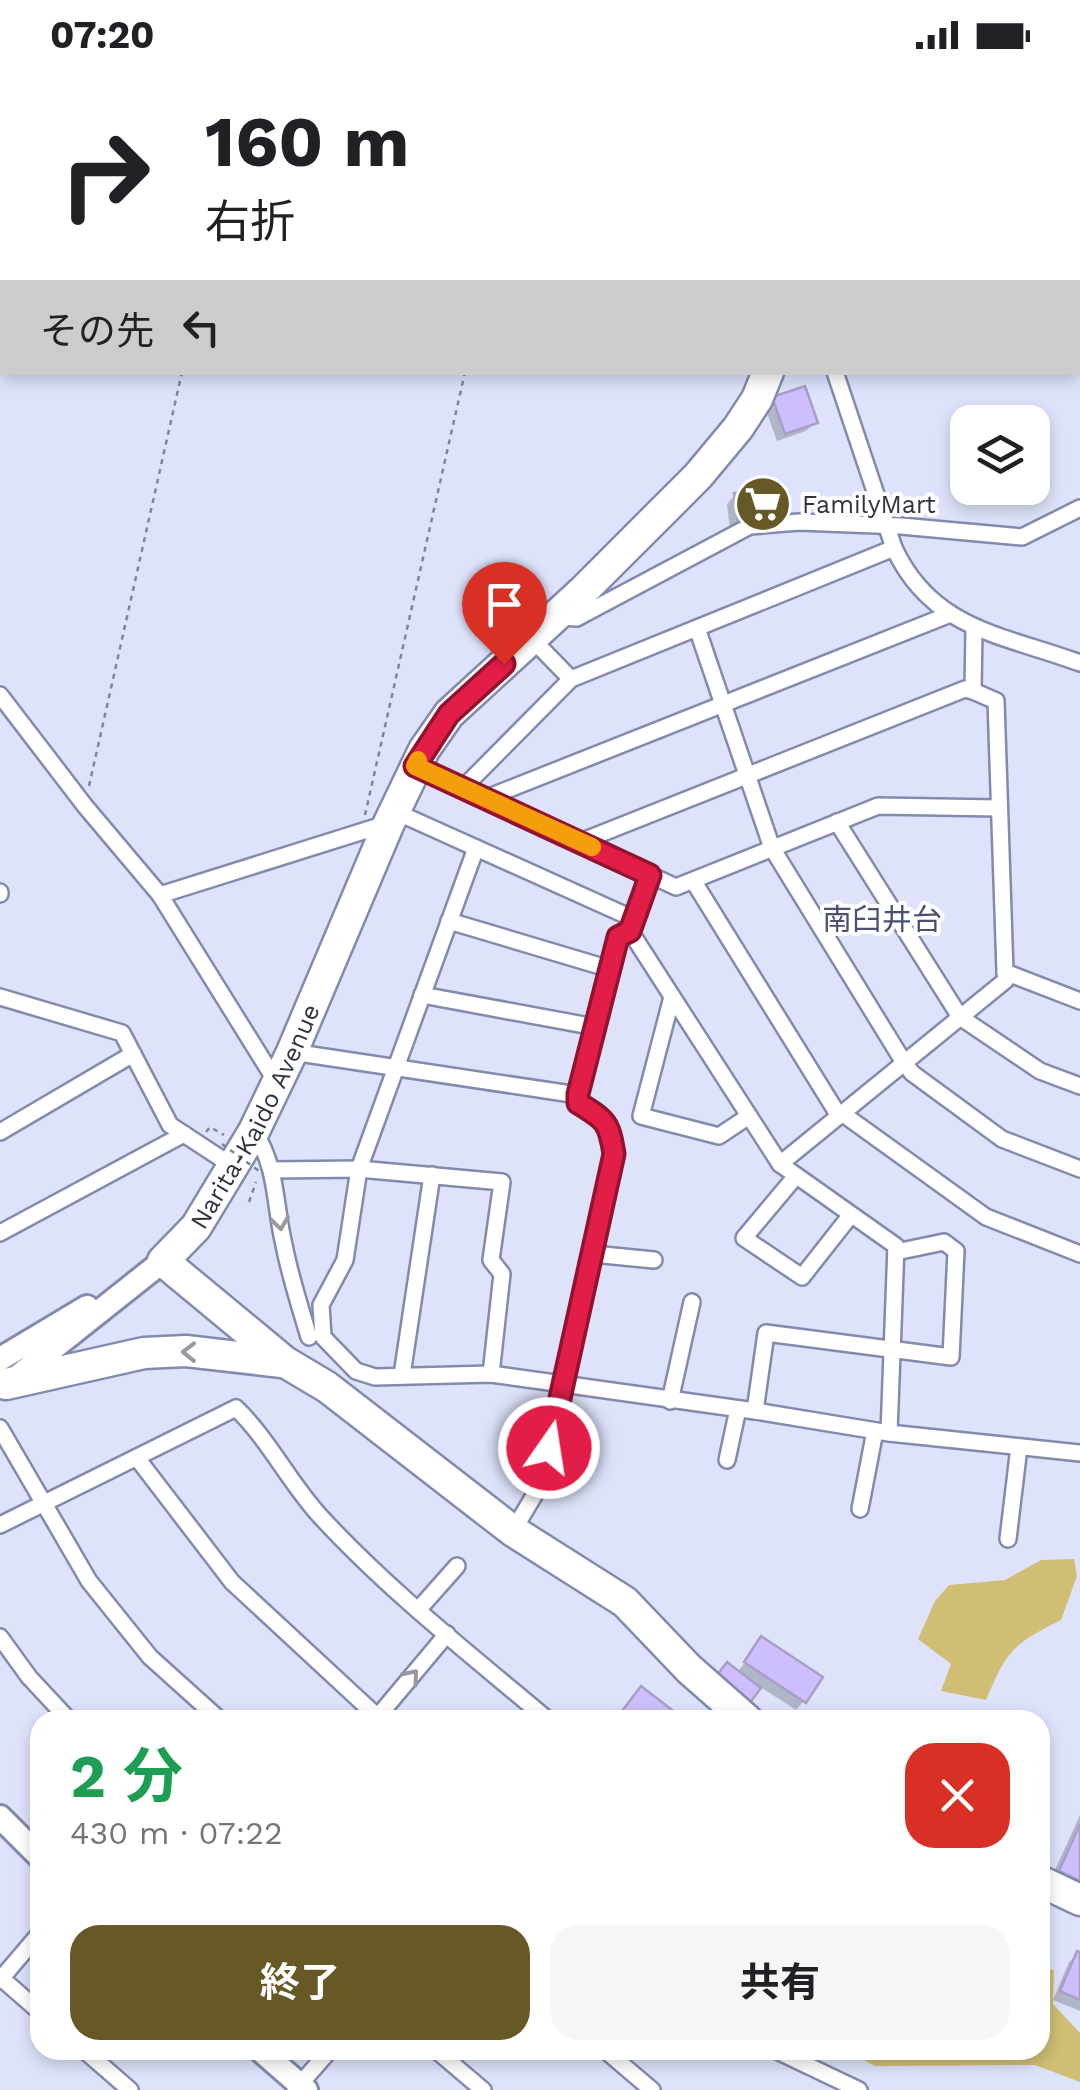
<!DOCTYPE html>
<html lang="ja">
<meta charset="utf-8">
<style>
:root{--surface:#fff;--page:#f6f6f6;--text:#202124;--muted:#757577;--accent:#665926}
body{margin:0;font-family:"Work Sans","Noto Sans JP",sans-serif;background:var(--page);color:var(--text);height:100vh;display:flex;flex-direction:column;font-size:38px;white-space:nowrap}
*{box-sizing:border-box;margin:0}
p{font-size:32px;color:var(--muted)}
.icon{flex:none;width:55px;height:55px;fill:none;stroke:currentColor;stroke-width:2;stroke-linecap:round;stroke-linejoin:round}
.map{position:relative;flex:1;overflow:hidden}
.details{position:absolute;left:30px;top:1640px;width:1020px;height:350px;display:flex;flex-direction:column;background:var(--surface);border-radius:30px;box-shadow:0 5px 15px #0003}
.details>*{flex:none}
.banner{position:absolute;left:0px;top:0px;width:1080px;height:305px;box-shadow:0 5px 15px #0003;background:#fff;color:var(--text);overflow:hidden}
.tools{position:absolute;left:950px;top:335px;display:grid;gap:20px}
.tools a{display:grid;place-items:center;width:100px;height:100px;border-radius:20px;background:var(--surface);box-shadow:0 5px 15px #0003;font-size:50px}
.pin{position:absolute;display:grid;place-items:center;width:85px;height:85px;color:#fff;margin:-102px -42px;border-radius:50% 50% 50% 0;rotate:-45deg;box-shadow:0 0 10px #0007}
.pin .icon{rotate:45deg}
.me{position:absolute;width:110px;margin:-55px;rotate:13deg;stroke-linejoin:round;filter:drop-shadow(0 0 8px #0008)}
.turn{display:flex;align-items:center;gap:35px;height:210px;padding:0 40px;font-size:45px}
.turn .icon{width:130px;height:130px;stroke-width:2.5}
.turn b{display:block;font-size:70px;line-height:85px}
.then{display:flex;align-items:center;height:95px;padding:0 40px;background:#0003;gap:20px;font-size:38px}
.round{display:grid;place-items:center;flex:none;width:105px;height:105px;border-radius:30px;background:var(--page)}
.headline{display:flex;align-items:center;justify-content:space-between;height:170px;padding:0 40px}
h1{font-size:60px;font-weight:700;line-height:75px;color:#1e9e55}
.button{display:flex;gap:20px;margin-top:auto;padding:20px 40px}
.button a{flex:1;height:115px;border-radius:30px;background:var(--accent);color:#fff;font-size:40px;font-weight:700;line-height:115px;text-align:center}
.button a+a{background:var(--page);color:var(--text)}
.status{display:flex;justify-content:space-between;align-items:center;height:70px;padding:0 50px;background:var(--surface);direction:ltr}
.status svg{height:28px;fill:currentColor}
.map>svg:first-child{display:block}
</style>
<div class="status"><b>07:20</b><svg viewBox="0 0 49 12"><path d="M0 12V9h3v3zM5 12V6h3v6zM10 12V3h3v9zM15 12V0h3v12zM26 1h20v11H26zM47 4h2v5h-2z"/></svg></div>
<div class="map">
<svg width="1080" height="2020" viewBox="0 0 1080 2020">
<rect width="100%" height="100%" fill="#dee3fb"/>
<g fill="#d0be75">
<path d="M1074,1489L1077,1506L1061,1550C1012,1575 1008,1579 986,1630L941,1621L951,1594L918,1569L935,1531L949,1515L1005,1510L1041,1490Z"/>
<polygon points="1040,1898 1054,1900 1053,1934 1080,1963 1080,2012 1035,1995 875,1996 845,1980 1040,1980"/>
</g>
<g fill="#0003">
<polygon points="774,329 815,352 806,361 777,371 765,338"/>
<polygon points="735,425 780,446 730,459 727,434"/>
<polygon points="762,1569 804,1631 796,1640 759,1616 747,1632 737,1603"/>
<polygon points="1080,1745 1080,1827 1049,1813"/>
<polygon points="1078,1884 1080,1885 1080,1941 1053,1930 1069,1892"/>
</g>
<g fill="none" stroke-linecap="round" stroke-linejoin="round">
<g stroke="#97a4f5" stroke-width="28">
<polyline points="1078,125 1080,125"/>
<polyline points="0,217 2,218"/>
</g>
</g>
<g fill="#cebefe" stroke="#a89fc4" stroke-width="2.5">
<polygon points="805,316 818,353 785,364 772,327"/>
<polygon points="779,418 782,446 738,452 734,423"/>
<polygon points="761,1566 823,1607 806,1633 744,1592"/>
<polygon points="727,1592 761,1618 749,1634 715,1608"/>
<polygon points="641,1616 685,1650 616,1649"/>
<polygon points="1080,1754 1080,1811 1059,1801"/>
<polygon points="1077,1881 1080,1882 1080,1930 1060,1921"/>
</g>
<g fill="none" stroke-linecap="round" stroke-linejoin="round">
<g stroke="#838aad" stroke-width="20">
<g id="street">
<path d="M835,302L894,478C932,560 1004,565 1080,593"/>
<polyline points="560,547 577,548 588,542 750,456 799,452 901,456 1022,467 1080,438"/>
<polyline points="697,558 772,778 903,991 912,1003 1002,1069 1080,1099"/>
<polyline points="974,559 973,621 996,631 1005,902 1080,931"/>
<polyline points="532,569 571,609"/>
<polyline points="0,625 85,736 160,825 277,1013"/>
<polyline points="415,696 676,817 878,736 999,738"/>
<polyline points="462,719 571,609 894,478"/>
<polyline points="484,729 948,545"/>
<polyline points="394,741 634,849"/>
<polyline points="837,752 960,947 1040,1001 1080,1016"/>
<polyline points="580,772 965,619 973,621"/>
<polyline points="476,778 359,1099 345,1190 321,1235 323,1267 356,1301 375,1307 491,1304 755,1341 889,1363 1080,1383"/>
<polyline points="650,805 630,861 780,1094 896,1176 889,1363"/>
<polyline points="694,812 839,1046"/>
<polyline points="0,822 0,824"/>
<polyline points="160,825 389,753"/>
<polyline points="449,851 610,899"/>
<polyline points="422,925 595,957"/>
<polyline points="0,927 122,963 170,1055 234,1097"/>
<polyline points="672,927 641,1046 719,1066 749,1046"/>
<polyline points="292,982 578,1025 618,867 630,861"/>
<polyline points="843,1044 986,1147 1080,1184"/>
<path d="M254,1061C278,1099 274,1133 284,1175C290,1206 300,1237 309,1267"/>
<polyline points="0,1062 133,984"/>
<polyline points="780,1094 1006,910 1005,902"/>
<polyline points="273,1100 359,1099 502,1112 491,1190 502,1204 491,1304"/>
<polyline points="796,1106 744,1168 802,1207 850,1146"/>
<polyline points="0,1163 184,1064"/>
<polyline points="593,1184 654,1190"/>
<polyline points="402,1305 432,1105"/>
<polyline points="670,1331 692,1232"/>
<polyline points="755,1341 766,1263 951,1287 956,1181 944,1172 896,1182"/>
<polyline points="0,1358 89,1511 150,1587 220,1650"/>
<polyline points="137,1388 232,1512 381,1650"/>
<polyline points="727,1390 738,1339"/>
<polyline points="860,1439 875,1361"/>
<path d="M0,1455L236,1338C269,1370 289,1412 320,1446C389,1521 471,1585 548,1650"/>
<path d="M513,1461L541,1414L614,1084C609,1052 606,1050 578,1033V1025"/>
<polyline points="1008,1469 1019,1377"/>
<polyline points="418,1540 457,1496"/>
<polyline points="0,1567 29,1607 69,1650"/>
<polyline points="375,1650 447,1564"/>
<polyline points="0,1907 40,1942"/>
<polyline points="0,1910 40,1863"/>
<polyline points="84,1980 130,2020"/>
<polyline points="436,1980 483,2020"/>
<polyline points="605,1980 652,2020"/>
<polyline points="775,1980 859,2020"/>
<polyline points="295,2020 330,1980"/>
</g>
</g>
<g stroke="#838aad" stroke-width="28">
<g id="secondary">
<polyline points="0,1289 87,1237"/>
<polyline points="17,1307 163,1191"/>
<polyline points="0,1747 40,1787"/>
<polyline points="260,1980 306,2020"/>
</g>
</g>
<g stroke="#838aad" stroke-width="35">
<g id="highway">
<polyline points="765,0 765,2"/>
<polyline points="6,1314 144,1283 186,1281 282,1292"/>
<path id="s1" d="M747,1650L689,1599L625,1532L513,1461L327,1317L285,1292L163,1191L196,1157L254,1061L292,982L389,753L424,680L449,644L582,522L698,406L738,358L757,329L768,302"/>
<polyline points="1040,1811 1080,1830"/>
</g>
</g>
<g stroke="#818598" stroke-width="2.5" stroke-dasharray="5 5" stroke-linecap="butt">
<polyline points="1019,0 1020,2"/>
<polyline points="530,2 531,0"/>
<polyline points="1078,109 1080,108"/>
<polyline points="1078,157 1080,156"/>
<polyline points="0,190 2,191"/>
<polyline points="0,236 2,237"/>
<polyline points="89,716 182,302"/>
<polyline points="365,745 465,302"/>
<polyline points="206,1062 210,1057 224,1065"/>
<polyline points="249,1132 256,1112"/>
</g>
<use href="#street" stroke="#fff" stroke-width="15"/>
<use href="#secondary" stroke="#fff" stroke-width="22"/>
<use href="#highway" stroke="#fff" stroke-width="30"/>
<polyline stroke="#818598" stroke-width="2.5" stroke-dasharray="5 5" stroke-linecap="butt" points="222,1074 259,1101"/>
</g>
<defs><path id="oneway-chevron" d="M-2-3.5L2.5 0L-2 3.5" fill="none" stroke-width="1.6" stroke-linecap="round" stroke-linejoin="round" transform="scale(2.5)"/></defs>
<g stroke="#9899a0">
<use href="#oneway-chevron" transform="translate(280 1153) rotate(82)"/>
<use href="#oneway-chevron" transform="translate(189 1282) rotate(-179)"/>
<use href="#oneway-chevron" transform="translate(412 1606) rotate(-50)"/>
</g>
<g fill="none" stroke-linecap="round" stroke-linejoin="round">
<g stroke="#92132f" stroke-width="25">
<path id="route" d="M504,594L449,644L415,696L650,805L630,861L618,867L578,1024V1033C606,1050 609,1052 614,1084L549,1378"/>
</g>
<use href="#route" stroke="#e11d48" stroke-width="18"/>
<polyline stroke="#f59e0b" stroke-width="18" points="418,690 415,696 592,777"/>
</g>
<defs>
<g id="supermarket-disc" transform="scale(2.875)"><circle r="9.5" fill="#665926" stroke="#fff"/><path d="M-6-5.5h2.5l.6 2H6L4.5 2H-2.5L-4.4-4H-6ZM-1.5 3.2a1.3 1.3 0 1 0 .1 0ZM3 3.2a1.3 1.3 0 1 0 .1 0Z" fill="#fff"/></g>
</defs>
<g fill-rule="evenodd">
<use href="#supermarket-disc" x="763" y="434"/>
</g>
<g text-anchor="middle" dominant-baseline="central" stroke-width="8" stroke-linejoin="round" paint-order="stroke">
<g font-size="25" fill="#303342" stroke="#fff" text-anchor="start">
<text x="802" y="434">FamilyMart</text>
</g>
<g font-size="25" fill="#303342" stroke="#fff">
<text stroke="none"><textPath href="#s1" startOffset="918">Narita-Kaido Avenue</textPath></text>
</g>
<g font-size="30" fill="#4b5172" stroke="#fff">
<text x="882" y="849">南臼井台</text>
</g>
</g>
</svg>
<div class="tools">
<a><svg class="icon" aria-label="layers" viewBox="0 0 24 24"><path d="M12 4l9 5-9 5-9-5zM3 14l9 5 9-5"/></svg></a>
</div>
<div class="pin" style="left:504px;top:594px;background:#d93025"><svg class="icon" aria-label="arrive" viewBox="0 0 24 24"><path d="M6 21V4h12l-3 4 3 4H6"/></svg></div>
<svg class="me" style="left:549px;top:1378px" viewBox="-20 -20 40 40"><circle r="17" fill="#e11d48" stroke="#fff" stroke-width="3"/><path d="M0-11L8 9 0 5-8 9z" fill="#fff"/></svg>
<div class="banner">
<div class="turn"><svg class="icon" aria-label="right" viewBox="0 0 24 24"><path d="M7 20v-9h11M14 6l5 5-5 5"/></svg><div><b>160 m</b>右折</div></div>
<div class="then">その先<svg class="icon" aria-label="left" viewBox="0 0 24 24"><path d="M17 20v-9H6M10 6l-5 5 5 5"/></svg></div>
</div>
<section class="details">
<div class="headline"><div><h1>2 分</h1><p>430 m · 07:22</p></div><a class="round" style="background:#d93025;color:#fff"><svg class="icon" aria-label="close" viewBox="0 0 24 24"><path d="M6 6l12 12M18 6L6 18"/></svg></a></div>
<div class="button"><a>終了</a><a>共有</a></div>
</section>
</div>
